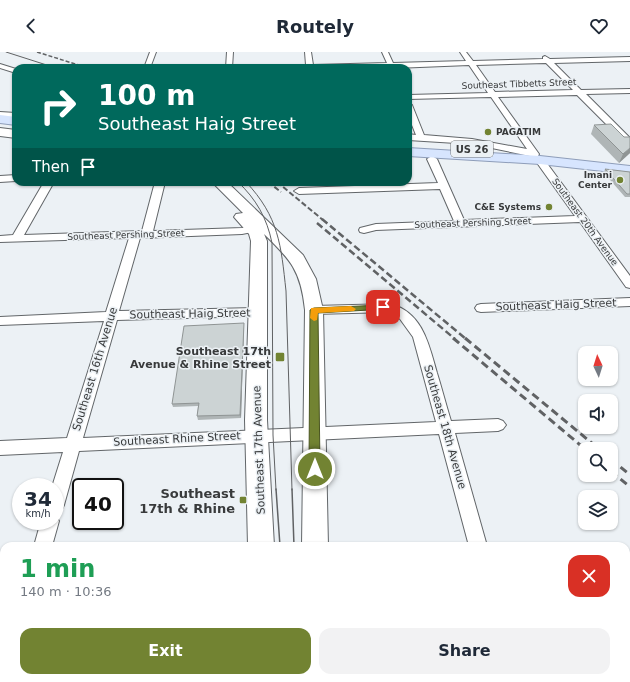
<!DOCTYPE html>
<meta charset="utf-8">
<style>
:root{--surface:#fff;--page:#f2f2f3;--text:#1f2937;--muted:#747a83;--accent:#728332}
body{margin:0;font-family:"DejaVu Sans",sans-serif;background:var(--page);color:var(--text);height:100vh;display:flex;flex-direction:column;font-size:15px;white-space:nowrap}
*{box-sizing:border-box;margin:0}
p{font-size:13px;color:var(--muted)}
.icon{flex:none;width:22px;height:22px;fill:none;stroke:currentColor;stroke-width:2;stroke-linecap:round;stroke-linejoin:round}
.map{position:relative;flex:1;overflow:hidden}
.sheet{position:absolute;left:0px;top:490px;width:630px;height:140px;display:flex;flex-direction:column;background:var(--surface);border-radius:12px 12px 0 0;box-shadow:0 1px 3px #0004}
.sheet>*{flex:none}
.guide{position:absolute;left:12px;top:12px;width:400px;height:122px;border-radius:12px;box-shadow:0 1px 3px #0004;background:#00695c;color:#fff;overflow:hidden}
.needle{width:26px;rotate:356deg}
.buttons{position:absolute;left:578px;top:294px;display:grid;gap:8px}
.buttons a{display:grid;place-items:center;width:40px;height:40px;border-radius:8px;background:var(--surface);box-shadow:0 1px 3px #0004;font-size:20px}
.speed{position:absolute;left:12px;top:426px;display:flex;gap:8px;font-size:20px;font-weight:700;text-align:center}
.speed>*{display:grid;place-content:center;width:52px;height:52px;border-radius:50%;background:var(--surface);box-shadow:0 1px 3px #0004;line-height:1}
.speed small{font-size:10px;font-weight:400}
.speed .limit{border:2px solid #111;border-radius:6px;background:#fff;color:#111}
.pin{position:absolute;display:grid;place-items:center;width:34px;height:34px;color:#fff;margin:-17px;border-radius:8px;box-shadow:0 2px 6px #0006}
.me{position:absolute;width:44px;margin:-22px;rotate:0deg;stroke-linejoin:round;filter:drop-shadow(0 0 3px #0008)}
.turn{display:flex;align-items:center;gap:14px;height:84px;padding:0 20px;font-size:18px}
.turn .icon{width:52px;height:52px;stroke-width:2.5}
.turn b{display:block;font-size:28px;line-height:34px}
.then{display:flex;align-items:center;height:38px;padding:0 20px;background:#0003;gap:8px;font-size:15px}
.round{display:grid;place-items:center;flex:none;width:42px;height:42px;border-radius:12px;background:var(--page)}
.headline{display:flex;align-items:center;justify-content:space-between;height:68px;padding:0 20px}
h1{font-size:24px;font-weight:600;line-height:30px;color:#1e9e55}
.cta{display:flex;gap:8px;margin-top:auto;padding:8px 20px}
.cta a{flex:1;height:46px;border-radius:12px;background:var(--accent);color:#fff;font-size:16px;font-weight:600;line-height:46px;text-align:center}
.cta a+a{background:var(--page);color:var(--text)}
header{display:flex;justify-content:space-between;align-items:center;height:52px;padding:0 20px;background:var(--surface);font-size:18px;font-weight:600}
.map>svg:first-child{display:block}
</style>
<header><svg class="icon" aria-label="back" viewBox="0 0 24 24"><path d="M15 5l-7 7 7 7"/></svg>Routely<svg class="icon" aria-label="heart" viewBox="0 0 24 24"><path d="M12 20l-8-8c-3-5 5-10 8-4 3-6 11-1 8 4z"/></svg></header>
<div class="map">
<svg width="630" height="630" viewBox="0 0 630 630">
<rect width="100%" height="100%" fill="#ecf1f5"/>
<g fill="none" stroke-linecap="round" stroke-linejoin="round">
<g stroke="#626669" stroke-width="2">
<g id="street">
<polygon points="150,0 156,0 150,16 144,16"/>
<polygon points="227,0 233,0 232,16 226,16"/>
<path d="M305,0H311L313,13L387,11L382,0H388L393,11L466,9L460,0H466L473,9L543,7V5L545,4L550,7L630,5V9L554,11L581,38L630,37V41L586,42L630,86V94L627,93L577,43L498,45L539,102L538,104L535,105L472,92L408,88V82L416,83L408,63V51L412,53L424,83L472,87L527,97L491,45L408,47V43L488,41L469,13L395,16H276L279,14L306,13ZM546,11L573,38L495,40L476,13Z"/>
<polygon points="0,12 16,17 16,21 0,16"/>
<polygon points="432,104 437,107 464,168 575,164 535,108 540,105 543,106 630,224 630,236 626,235 580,170 376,178 364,181 360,180 359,178 360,176 376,172 454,169 440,137 299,142 294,139 299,136 438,131 427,107"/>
<polygon points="16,123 16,129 0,130 0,124"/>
<path d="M44,130H54L24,183L142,179L155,130H165L153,179L242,176L253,174L258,177L257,179L242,182L140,186L119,259L259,256L263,257L265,260L263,263L259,264L117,268L83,386L436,370L413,285L400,267L390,260L314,262L310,261L308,258L310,255L314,254L391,252C423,261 429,293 437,321C442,337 446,353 451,369L498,367L503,369L506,373L503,377L498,379L455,381L487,494H469L439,382L79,399L64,453L61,459L55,461V435H52L63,400L0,403V389L67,386L104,269L0,273V265L106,260L129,186L0,190V184L13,183Z"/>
<polygon points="630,246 630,254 481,260 477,259 475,256 477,253 481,252"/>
<polygon points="55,463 59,469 52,494 34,494 41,469 55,469"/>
<rect x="626" y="552" width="4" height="20"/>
<polygon points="4,590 4,610 0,611 0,591"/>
<polygon points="4,615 4,626 15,626 14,630 0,630 0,617"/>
</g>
</g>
<g stroke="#626669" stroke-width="2">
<g id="secondary">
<polygon points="0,60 16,61 16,67 0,66"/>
<polygon points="0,76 16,78 16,86 0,84"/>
<path d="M212,130H227L303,203L316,227L323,258L328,494H302L305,258C301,219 291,208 264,182L267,189V368L274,494H248L245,368L251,189L249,182L234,165L236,162L243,161Z"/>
<rect x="245" y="626" width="30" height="4"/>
<polygon points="299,626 329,626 328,630 298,630"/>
</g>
</g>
<g stroke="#8e9db9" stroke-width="2">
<g id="primary">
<polygon points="0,63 16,65 16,73 0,71"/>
<polygon points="408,96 540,104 630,114 630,122 540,112 408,104"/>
</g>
</g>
<use href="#street" fill="#fff" fill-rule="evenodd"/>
<use href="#secondary" fill="#fff" fill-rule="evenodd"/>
<use href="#primary" fill="#d7e5fe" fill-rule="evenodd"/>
<g stroke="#606264" stroke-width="1">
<polyline points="6,0 56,16"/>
<path d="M238,130C256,147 267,166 272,191L273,383L276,438"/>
<path d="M246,130C279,165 281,193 286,239L292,438"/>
</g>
<g stroke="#606264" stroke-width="1.5">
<polyline points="276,437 280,494"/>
<polyline points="292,437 294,494"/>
<polyline points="282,626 282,630"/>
<polyline points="295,626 295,630"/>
</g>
<polyline stroke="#606264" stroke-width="1.5" stroke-dasharray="4 2" stroke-linecap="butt" points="37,0 88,16"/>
<g stroke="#606264" stroke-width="2" stroke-dasharray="5.5 2.5" stroke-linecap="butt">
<polyline points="268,130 281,140"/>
<polyline points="277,130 323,168"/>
</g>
<g stroke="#606264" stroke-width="2.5" stroke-dasharray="7 3.5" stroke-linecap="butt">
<polyline points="322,167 466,287"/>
<polyline points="317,171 455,287"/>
</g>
<g stroke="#606264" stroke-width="3" stroke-dasharray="8 4.5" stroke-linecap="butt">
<polyline points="453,286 585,397"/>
<polyline points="465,286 599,397"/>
<polyline points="611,407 630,423"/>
<polyline points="611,419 630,435"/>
</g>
</g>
<g fill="#afb5b6">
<polygon points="594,73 630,101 619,111 591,82"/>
<polygon points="605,117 630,120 630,145 625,145 604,121"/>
<polygon points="244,275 241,366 198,368 197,364 198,354 173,355 172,352"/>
</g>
<g fill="#8f9494">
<polygon points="630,96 630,101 619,111 623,102"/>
<polygon points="244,271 244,275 241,366 240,363"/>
</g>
<g fill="#ccd3d4" stroke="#8f9494">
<polygon points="611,72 624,85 630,85 630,96 623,102 594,73"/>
<polygon points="605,117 630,120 630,142 627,142"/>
<polygon points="244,271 240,363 197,364 199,351 172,352 184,274"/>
</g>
<polygon fill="#728332" stroke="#4a5520" points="383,253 386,253 386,257 318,261 320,417 318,421 315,422 311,421 309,417 310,258 314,256"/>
<polygon fill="#f59e0b" points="351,254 356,257 354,259 318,261 317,268 314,269 310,266 311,256"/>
<g fill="#728332" stroke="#ecf1f5" stroke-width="1.5">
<circle cx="488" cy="80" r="4"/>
<circle cx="620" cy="128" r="4"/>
<circle cx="549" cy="155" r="4"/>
<rect x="275" y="300" width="10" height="10" rx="2"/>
<rect x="239" y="444" width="8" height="8" rx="2"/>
</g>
<g text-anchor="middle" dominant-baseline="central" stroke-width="3" stroke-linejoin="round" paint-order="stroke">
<g font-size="9" fill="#383a3b" stroke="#ecf1f5">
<text transform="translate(519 32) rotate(-2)">Southeast Tibbetts Street</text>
<text transform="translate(585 170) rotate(54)">Southeast 20th Avenue</text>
<text transform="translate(473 171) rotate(-2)">Southeast Pershing Street</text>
<text transform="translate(126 183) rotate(-2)">Southeast Pershing Street</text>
</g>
<g font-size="9" font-weight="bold" fill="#383a3b" stroke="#ecf1f5" text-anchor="end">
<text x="496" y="80" text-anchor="start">PAGATIM</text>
<text x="612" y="123">Imani<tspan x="612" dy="10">Center</tspan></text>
<text x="541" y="155">C&amp;E Systems</text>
</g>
<rect fill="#ecf1f5" stroke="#6e7173" stroke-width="1" x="451" y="89" width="42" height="16" rx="3"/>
<g font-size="10" font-weight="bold" fill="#383a3b">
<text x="472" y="97">US 26</text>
</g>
<g font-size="11" fill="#383a3b" stroke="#ecf1f5">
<text transform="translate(556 253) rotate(-2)">Southeast Haig Street</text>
<text transform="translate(190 262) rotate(-1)">Southeast Haig Street</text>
<text transform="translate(95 317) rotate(-73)">Southeast 16th Avenue</text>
<text transform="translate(445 375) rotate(74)">Southeast 18th Avenue</text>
<text transform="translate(177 387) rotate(-3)">Southeast Rhine Street</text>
<text transform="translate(259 398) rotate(-92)">Southeast 17th Avenue</text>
</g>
<g font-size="11" font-weight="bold" fill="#383a3b" stroke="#ecf1f5" text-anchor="end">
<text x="271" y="299">Southeast 17th<tspan x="271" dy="13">Avenue &amp; Rhine Street</tspan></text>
</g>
<g font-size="13" font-weight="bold" fill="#383a3b" stroke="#ecf1f5" text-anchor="end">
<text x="235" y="441">Southeast<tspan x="235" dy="15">17th &amp; Rhine</tspan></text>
</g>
</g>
</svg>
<div class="buttons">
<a><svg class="needle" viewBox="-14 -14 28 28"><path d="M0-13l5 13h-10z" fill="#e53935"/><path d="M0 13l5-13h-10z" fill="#747a83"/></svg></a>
<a><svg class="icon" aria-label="sound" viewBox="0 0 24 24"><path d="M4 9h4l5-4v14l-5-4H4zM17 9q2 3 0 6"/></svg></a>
<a><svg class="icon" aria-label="search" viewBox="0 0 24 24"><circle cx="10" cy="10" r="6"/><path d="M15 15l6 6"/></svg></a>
<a><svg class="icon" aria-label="layers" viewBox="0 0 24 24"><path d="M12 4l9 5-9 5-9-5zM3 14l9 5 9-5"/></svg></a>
</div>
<div class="speed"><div>34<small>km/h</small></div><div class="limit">40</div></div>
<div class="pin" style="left:383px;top:255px;background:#d93025"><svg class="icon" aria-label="arrive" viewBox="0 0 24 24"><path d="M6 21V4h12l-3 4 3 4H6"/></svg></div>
<svg class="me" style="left:315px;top:417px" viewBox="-20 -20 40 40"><circle r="17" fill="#728332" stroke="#fff" stroke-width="3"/><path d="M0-11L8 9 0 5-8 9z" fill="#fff"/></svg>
<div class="guide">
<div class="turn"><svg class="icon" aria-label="right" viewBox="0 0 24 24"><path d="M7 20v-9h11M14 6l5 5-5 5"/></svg><div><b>100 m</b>Southeast Haig Street</div></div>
<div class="then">Then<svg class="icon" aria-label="arrive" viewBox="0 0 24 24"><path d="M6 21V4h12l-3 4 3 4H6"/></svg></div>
</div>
<section class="sheet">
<div class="headline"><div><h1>1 min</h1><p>140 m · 10:36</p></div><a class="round" style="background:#d93025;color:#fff"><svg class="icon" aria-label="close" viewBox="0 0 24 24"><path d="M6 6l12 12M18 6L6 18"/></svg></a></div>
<div class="cta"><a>Exit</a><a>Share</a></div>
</section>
</div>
